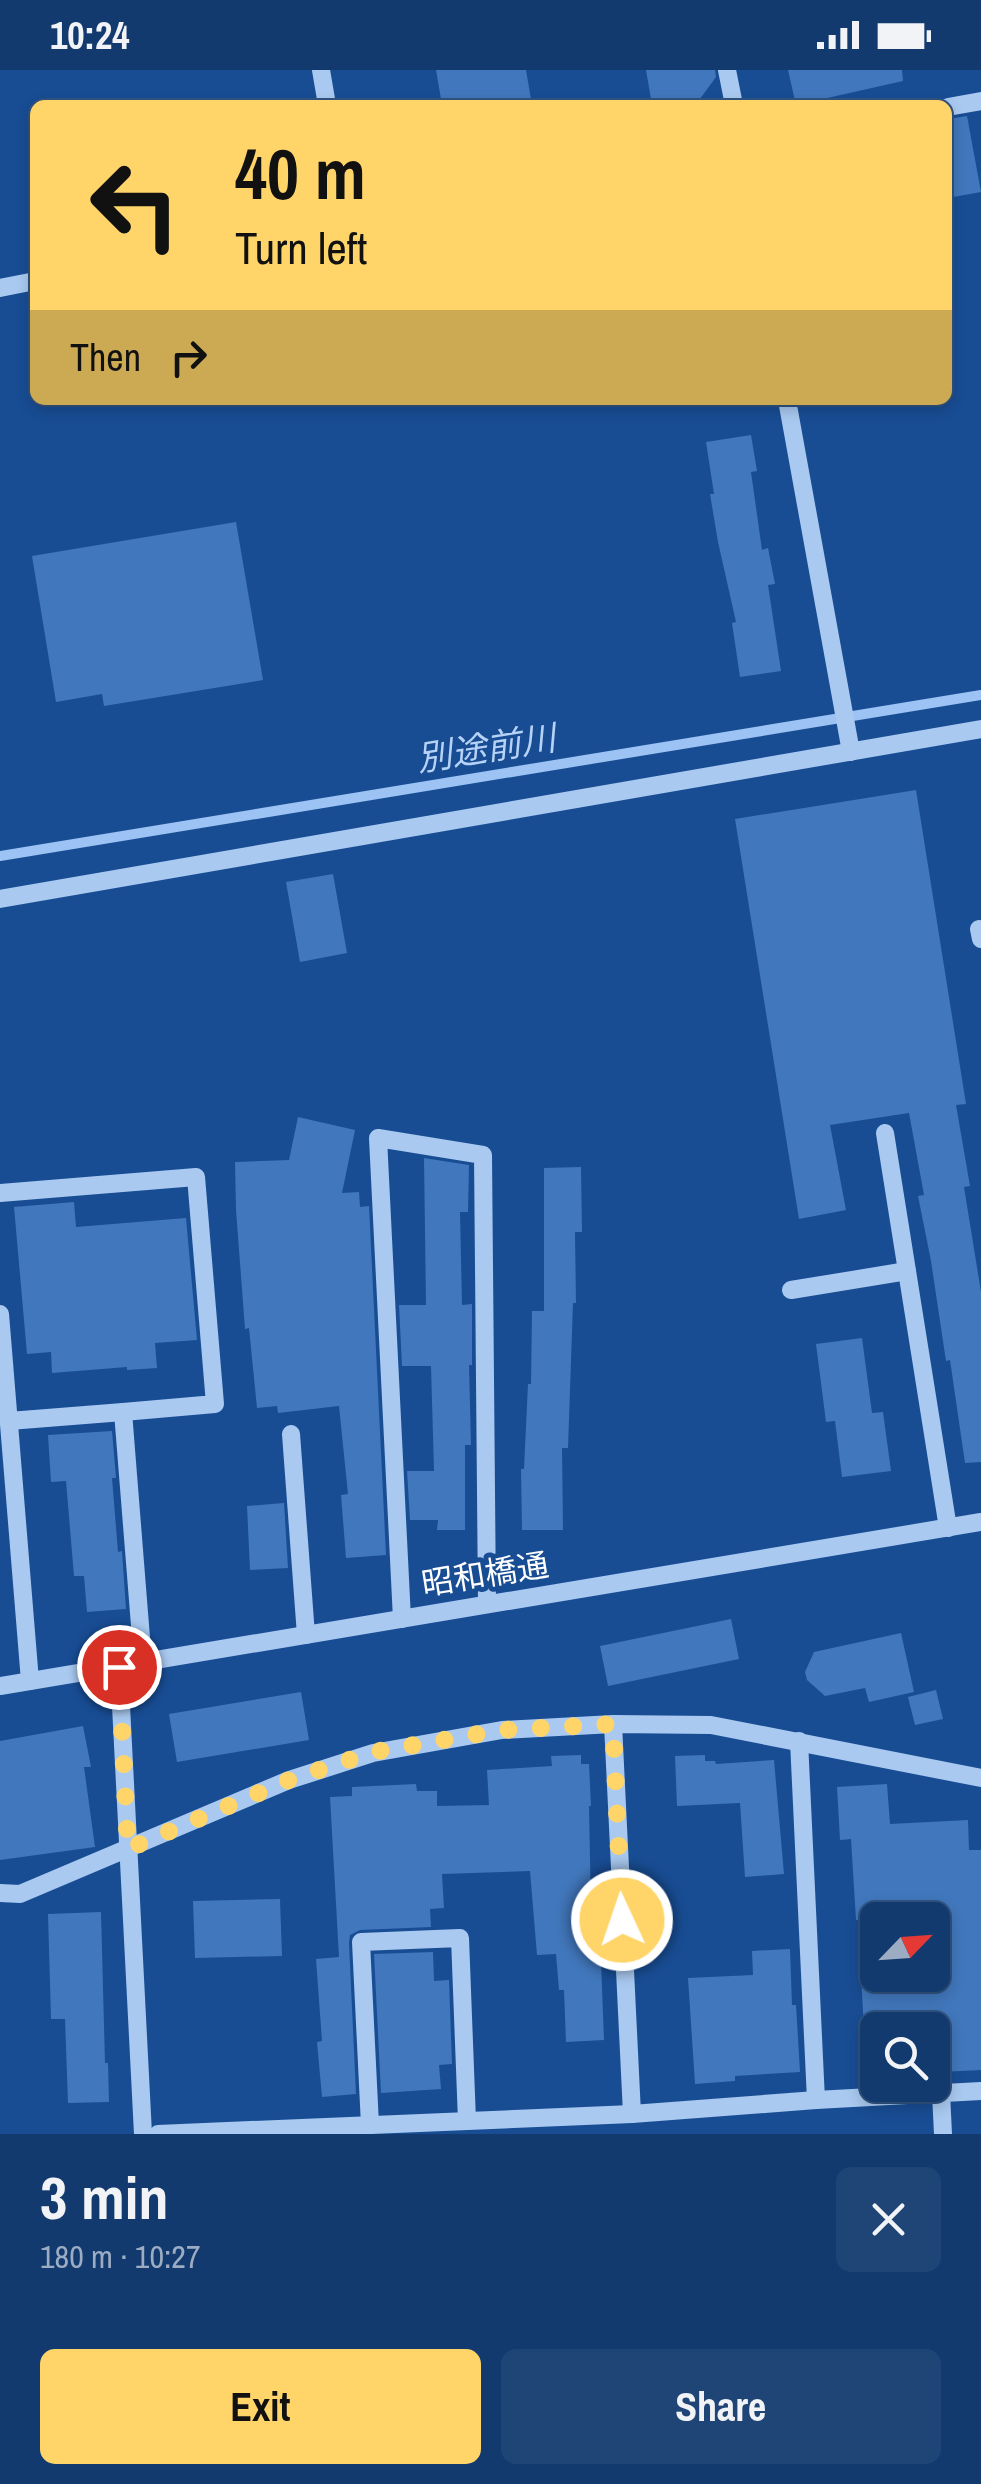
<!DOCTYPE html>
<meta charset="utf-8">
<style>
:root{--surface:#123a6f;--page:#1f4577;--text:#f1f3f6;--muted:#9cadc3;--line:#315482;--accent:#ffd569}
body{margin:0;font-family:"Archivo Narrow","Noto Sans JP",sans-serif;background:var(--page);color:var(--text);height:100vh;display:flex;flex-direction:column;font-size:38px;white-space:nowrap}
*{box-sizing:border-box;margin:0}
p{font-size:32px;color:var(--muted)}
.icon{flex:none;width:55px;height:55px;fill:none;stroke:currentColor;stroke-width:2;stroke-linecap:round;stroke-linejoin:round}
.map{position:relative;height:2064px;overflow:hidden}
.drawer{display:flex;flex-direction:column;background:var(--surface);flex:1}
.drawer>*{flex:none}
.guide{position:absolute;left:30px;top:30px;width:922px;height:305px;border-radius:15px;box-shadow:0 5px 15px #0003,0 0 0 2px var(--line);background:#ffd569;color:#111;overflow:hidden}
.needle{width:65px;rotate:65deg}
.tools{position:absolute;left:860px;top:1832px;display:grid;gap:20px}
.tools a{display:grid;place-items:center;width:90px;height:90px;border-radius:15px;background:var(--surface);box-shadow:0 5px 15px #0003,0 0 0 2px var(--line);font-size:50px}
.pin{position:absolute;display:grid;place-items:center;width:85px;height:85px;color:#fff;margin:-42px;border:5px solid #fff;border-radius:50%;box-shadow:0 2px 10px #0007}
.me{position:absolute;width:110px;margin:-55px;rotate:357deg;stroke-linejoin:round;filter:drop-shadow(0 0 8px #0008)}
.turn{display:flex;align-items:center;gap:35px;height:210px;padding:0 40px;font-size:45px}
.turn .icon{width:130px;height:130px;stroke-width:2.5}
.turn b{display:block;font-size:70px;line-height:85px}
.then{display:flex;align-items:center;height:95px;padding:0 40px;background:#0003;gap:20px;font-size:38px}
.round{display:grid;place-items:center;flex:none;width:105px;height:105px;border-radius:15px;background:var(--page)}
.headline{display:flex;align-items:center;justify-content:space-between;height:170px;padding:0 40px}
h1{font-size:60px;font-weight:700;line-height:75px}
.cta{display:flex;gap:20px;margin-top:auto;padding:20px 40px}
.cta a{flex:1;height:115px;border-radius:15px;background:var(--accent);color:#111;font-size:40px;font-weight:700;line-height:115px;text-align:center}
.cta a+a{background:var(--page);color:var(--text)}
.status{display:flex;justify-content:space-between;align-items:center;height:70px;padding:0 50px;background:var(--surface);direction:ltr}
.status svg{height:28px;fill:currentColor}
.map>svg:first-child{display:block}
</style>
<div class="status"><b>10:24</b><svg viewBox="0 0 49 12"><path d="M0 12V9h3v3zM5 12V6h3v6zM10 12V3h3v9zM15 12V0h3v12zM26 1h20v11H26zM47 4h2v5h-2z"/></svg></div>
<div class="map">
<svg width="981" height="2064" viewBox="0 0 981 2064">
<rect width="100%" height="100%" fill="#184d94"/>
<g fill="none" stroke-linecap="round" stroke-linejoin="round">
<polyline stroke="#9cc3f3" stroke-width="10" points="0,786 981,625"/>
</g>
<g fill="#4177bc">
<polygon points="436,0 526,0 532,35 442,35"/>
<polygon points="646,0 715,0 716,7 697,33 652,35"/>
<polygon points="788,0 902,0 903,11 796,35"/>
<polygon points="967,46 981,122 948,128 948,49"/>
<polygon points="751,365 757,401 751,402 762,480 768,478 775,514 768,515 781,601 740,607 732,553 736,552 718,472 710,424 714,424 706,372"/>
<polygon points="236,452 263,610 104,636 102,624 56,632 32,486"/>
<polygon points="916,720 966,1034 956,1035 970,1116 964,1117 981,1222 981,1392 965,1393 950,1290 946,1291 931,1191 918,1126 924,1125 909,1043 830,1055 846,1140 799,1149 735,749"/>
<polygon points="333,804 347,883 300,892 286,812"/>
<polygon points="298,1047 355,1060 342,1123 359,1122 360,1137 369,1136 386,1485 346,1488 341,1425 348,1424 339,1336 278,1343 277,1336 257,1338 249,1258 245,1259 236,1140 235,1092 289,1090"/>
<polygon points="424,1088 469,1095 468,1142 460,1142 462,1235 472,1234 472,1295 469,1295 471,1375 465,1375 465,1460 437,1460 438,1450 410,1450 407,1401 434,1401 431,1296 402,1296 399,1235 426,1235"/>
<polygon points="581,1097 582,1162 575,1162 576,1233 573,1233 568,1378 562,1378 563,1460 522,1460 521,1399 524,1399 528,1314 531,1314 532,1241 544,1241 544,1098"/>
<polygon points="74,1132 76,1157 186,1148 197,1270 155,1273 157,1298 127,1300 127,1297 52,1303 51,1282 27,1284 14,1137"/>
<polygon points="862,1268 872,1343 883,1342 891,1401 842,1407 835,1351 826,1352 816,1274"/>
<polygon points="112,1361 116,1408 112,1408 118,1482 122,1481 126,1539 87,1542 84,1506 74,1506 66,1411 51,1412 48,1365"/>
<polygon points="284,1433 288,1498 250,1500 247,1436"/>
<polygon points="731,1549 739,1589 608,1616 600,1576"/>
<polygon points="901,1563 914,1622 869,1632 865,1618 825,1626 807,1610 805,1602 814,1582"/>
<polygon points="936,1620 943,1649 915,1655 908,1627"/>
<polygon points="301,1622 309,1670 177,1692 169,1644"/>
<polygon points="83,1656 91,1697 84,1697 95,1777 0,1790 0,1671"/>
<polygon points="581,1685 581,1694 589,1694 591,1736 589,1736 591,1840 599,1840 604,1970 566,1972 564,1920 559,1920 556,1884 537,1885 530,1801 442,1804 444,1838 430,1839 431,1857 360,1860 350,1865 349,1873 356,2024 322,2027 317,1972 322,1971 316,1889 339,1887 330,1727 352,1726 352,1717 416,1714 417,1721 437,1721 437,1736 489,1735 487,1700 552,1696 551,1686"/>
<polygon points="705,1685 705,1691 715,1691 716,1694 774,1690 784,1804 745,1807 740,1733 677,1736 675,1686"/>
<polygon points="887,1714 890,1754 968,1750 969,1780 981,1780 981,2000 940,2002 937,1960 864,1960 861,1905 932,1905 932,1850 856,1850 851,1769 840,1770 837,1717"/>
<polygon points="280,1829 282,1886 195,1888 193,1831"/>
<polygon points="101,1842 105,1993 108,1993 109,2032 68,2033 65,1949 51,1949 48,1844"/>
<polygon points="790,1879 792,1935 796,1935 800,2002 735,2006 735,2011 695,2014 688,1908 753,1905 752,1881"/>
<polygon points="433,1882 434,1911 449,1910 452,1994 439,1995 441,2019 381,2023 374,1884"/>
</g>
<g fill="none" stroke-linecap="round" stroke-linejoin="round">
<g stroke="#a9c9f0" stroke-width="18">
<polyline points="321,0 327,35"/>
<polyline points="727,0 734,35"/>
<polyline points="948,37 981,31"/>
<polyline points="0,218 35,211"/>
<polyline points="787,330 851,682"/>
<polyline points="0,829 981,659"/>
<polyline points="979,859 981,869"/>
<polyline points="885,1063 948,1458"/>
<polyline points="0,1123 196,1107 215,1334 123,1342 143,1593"/>
<polyline points="791,1220 907,1201"/>
<polyline points="0,1244 30,1611"/>
<polyline points="9,1351 123,1342"/>
<polyline points="291,1364 306,1565"/>
<polyline points="402,1549 378,1068 483,1085 487,1534"/>
<polyline points="119,1597 143,2064"/>
<polyline points="0,1616 981,1452"/>
<polyline points="613,1654 632,2044"/>
<polyline points="799,1671 816,2030"/>
<polyline points="0,1823 20,1824 289,1710 373,1683 502,1660 613,1654 711,1655 981,1708"/>
<polyline points="941,2023 943,2064"/>
<polyline points="370,2055 361,1872 460,1868 467,2051"/>
<polyline points="158,2064 632,2044 816,2030 981,2021"/>
</g>
</g>
<g fill="none" stroke-linecap="round" stroke-linejoin="round">
<polyline stroke="#ffd569" stroke-width="18" stroke-dasharray="0 32.4" points="119,1597 128,1779 289,1710 373,1682 502,1660 613,1654 622,1850"/>
</g>
<g text-anchor="middle" dominant-baseline="central" stroke-width="10" stroke-linejoin="round" paint-order="stroke">
<g font-size="32" fill="#fff" stroke="#184d94">
<text transform="translate(485 1504) rotate(-9)">昭和橋通</text>
</g>
<g font-size="35" font-style="italic" fill="#b6d3f7" stroke="#184d94">
<text transform="translate(486 678) rotate(-9)">別途前川</text>
</g>
</g>
</svg>
<div class="tools">
<a><svg class="needle" viewBox="-14 -14 28 28"><path d="M0-13l5 13h-10z" fill="#e53935"/><path d="M0 13l5-13h-10z" fill="#9cadc3"/></svg></a>
<a><svg class="icon" aria-label="search" viewBox="0 0 24 24"><circle cx="10" cy="10" r="6"/><path d="M15 15l6 6"/></svg></a>
</div>
<div class="pin" style="left:119px;top:1597px;background:#d93025"><svg class="icon" aria-label="arrive" viewBox="0 0 24 24"><path d="M6 21V4h12l-3 4 3 4H6"/></svg></div>
<svg class="me" style="left:622px;top:1850px" viewBox="-20 -20 40 40"><circle r="17" fill="#ffd569" stroke="#fff" stroke-width="3"/><path d="M0-11L8 9 0 5-8 9z" fill="#fff"/></svg>
<div class="guide">
<div class="turn"><svg class="icon" aria-label="left" viewBox="0 0 24 24"><path d="M17 20v-9H6M10 6l-5 5 5 5"/></svg><div><b>40 m</b>Turn left</div></div>
<div class="then">Then<svg class="icon" aria-label="right" viewBox="0 0 24 24"><path d="M7 20v-9h11M14 6l5 5-5 5"/></svg></div>
</div>
</div>
<section class="drawer">
<div class="headline"><div><h1>3 min</h1><p>180 m · 10:27</p></div><a class="round"><svg class="icon" aria-label="close" viewBox="0 0 24 24"><path d="M6 6l12 12M18 6L6 18"/></svg></a></div>
<div class="cta"><a>Exit</a><a>Share</a></div>
</section>
